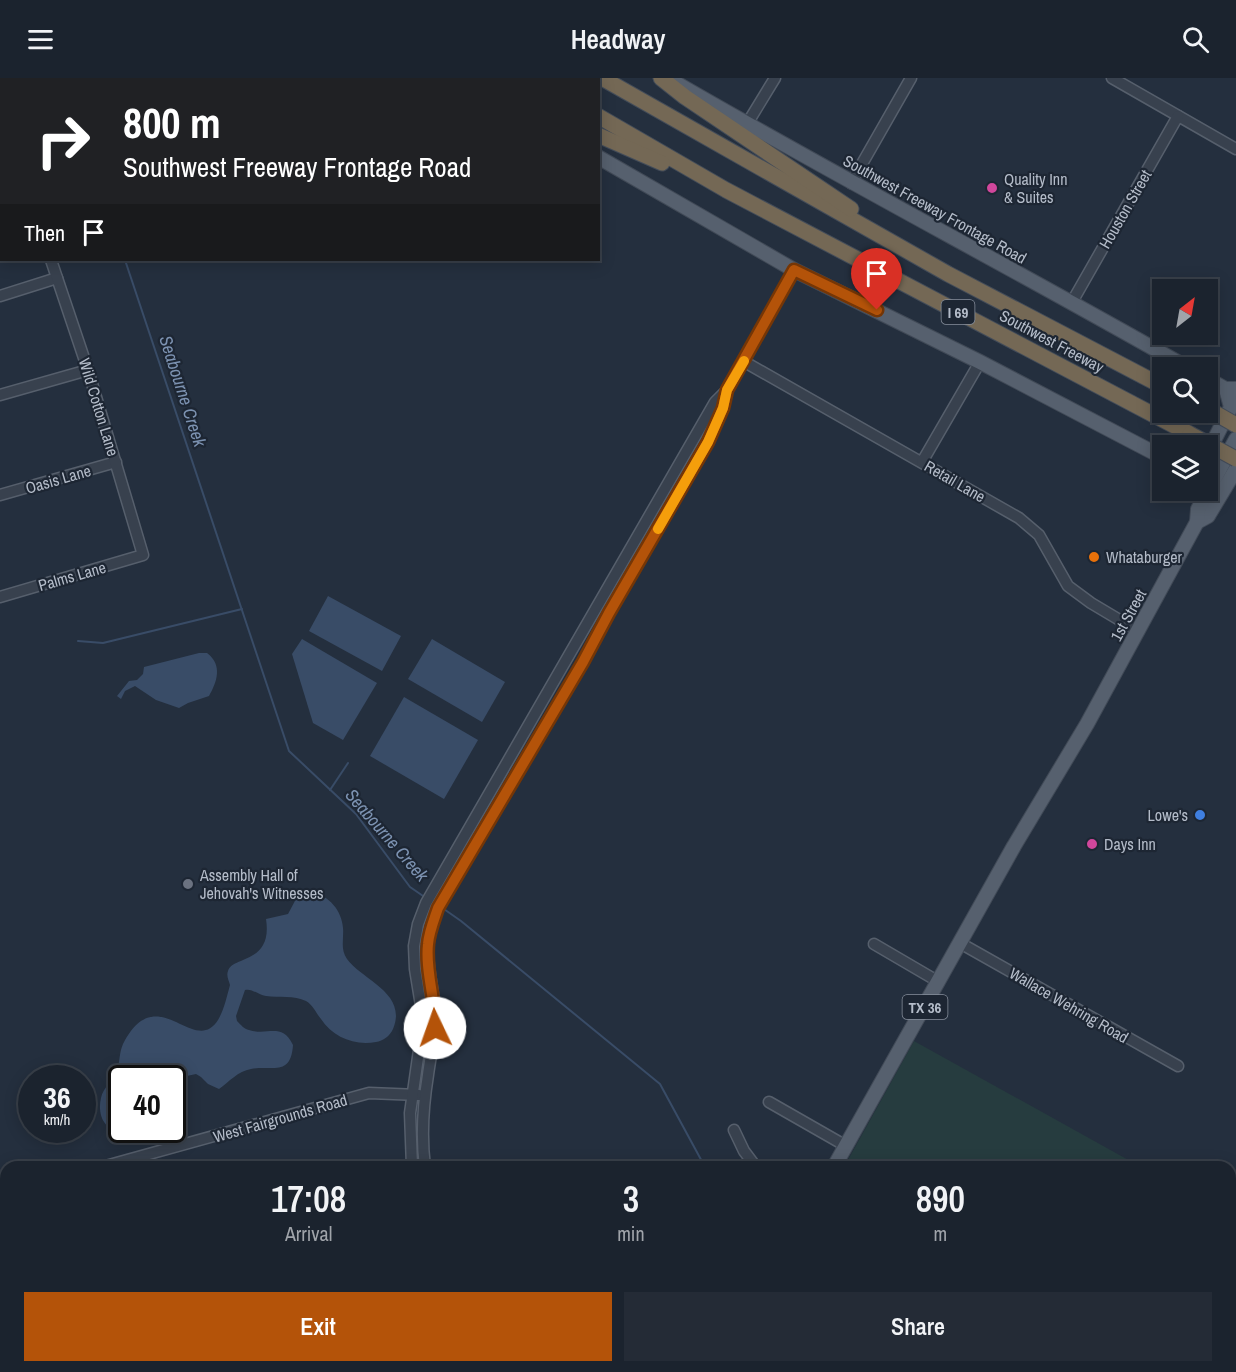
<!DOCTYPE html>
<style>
:root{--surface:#1b232e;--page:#242b36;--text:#f1f3f6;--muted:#a0a4aa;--line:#39404a;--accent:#b45309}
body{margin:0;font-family:"Archivo Narrow",sans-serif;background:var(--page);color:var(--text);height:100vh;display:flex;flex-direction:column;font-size:22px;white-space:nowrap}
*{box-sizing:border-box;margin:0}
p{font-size:20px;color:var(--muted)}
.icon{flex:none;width:33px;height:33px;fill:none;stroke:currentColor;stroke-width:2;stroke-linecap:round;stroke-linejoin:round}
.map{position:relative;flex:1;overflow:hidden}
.panel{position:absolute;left:0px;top:1083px;width:1236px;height:212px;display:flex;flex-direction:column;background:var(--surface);border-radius:18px 18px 0 0;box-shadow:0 3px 15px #0003,0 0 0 2px var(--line)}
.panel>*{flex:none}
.hud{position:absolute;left:0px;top:0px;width:600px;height:183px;box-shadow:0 3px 15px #0003,0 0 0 2px var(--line);background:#202124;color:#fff;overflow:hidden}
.needle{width:39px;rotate:31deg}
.buttons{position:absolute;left:1152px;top:201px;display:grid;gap:12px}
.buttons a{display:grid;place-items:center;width:66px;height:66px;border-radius:0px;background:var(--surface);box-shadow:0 3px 15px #0003,0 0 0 2px var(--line);font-size:30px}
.speed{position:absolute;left:18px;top:987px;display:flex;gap:12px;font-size:30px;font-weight:700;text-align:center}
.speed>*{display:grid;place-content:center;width:78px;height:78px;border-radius:50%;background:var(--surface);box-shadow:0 3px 15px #0003,0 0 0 2px var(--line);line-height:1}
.speed small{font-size:15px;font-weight:400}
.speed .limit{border:3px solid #111;border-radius:9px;background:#fff;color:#111}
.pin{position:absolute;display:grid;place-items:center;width:51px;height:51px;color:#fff;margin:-62px -26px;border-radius:50% 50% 50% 0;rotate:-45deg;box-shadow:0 0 6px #0007}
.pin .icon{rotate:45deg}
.me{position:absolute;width:66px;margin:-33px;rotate:357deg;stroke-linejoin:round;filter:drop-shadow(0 0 4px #0008)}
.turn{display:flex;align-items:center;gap:21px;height:126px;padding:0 24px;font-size:27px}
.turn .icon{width:78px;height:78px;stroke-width:2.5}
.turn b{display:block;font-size:42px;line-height:51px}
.then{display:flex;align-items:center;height:57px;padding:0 24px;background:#0003;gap:12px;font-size:22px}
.eta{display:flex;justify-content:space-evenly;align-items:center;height:102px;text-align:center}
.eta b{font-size:36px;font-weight:600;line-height:42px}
.button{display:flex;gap:12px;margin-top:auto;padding:12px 24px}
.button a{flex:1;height:69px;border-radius:0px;background:var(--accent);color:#fff;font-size:24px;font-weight:600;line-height:69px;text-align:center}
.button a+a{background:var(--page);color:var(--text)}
header{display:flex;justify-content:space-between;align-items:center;height:78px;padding:0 24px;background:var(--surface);font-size:27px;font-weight:600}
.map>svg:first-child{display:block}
</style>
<header><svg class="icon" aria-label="menu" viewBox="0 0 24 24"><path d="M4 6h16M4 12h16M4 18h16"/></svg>Headway<svg class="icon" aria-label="search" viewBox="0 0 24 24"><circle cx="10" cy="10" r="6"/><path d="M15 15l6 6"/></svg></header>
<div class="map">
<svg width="1236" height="1294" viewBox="0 0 1236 1294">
<rect width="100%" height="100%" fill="#242f3e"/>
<g fill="#263c3f">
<polygon points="914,963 1141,1089 844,1089"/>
<polygon points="1230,1138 1236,1141 1236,1294 946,1294 941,1289 1230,1288"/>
</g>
<g fill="#394c67">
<polygon points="328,518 401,558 382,593 309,553"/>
<polygon points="302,561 377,605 343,662 313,645 292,576"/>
<polygon points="432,561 505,604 482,644 408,601"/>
<path d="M199,575H207C223,587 217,604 209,618L188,625L179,630L156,622L135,608L125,613L121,621L117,618L129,603L137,602L143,596L144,589Z"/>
<polygon points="404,619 478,662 444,721 370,678"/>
<path d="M312,815C329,817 342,833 343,850C344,861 340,871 347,881C362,902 408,915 393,951C390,958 383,963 376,964C354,968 333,959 321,941C316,935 313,927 306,923C294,917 279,920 266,918C258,917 252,910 245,912L236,938L237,943C241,947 244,951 249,952C268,958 282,944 293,967C291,999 272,987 251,991C238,993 229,1004 219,1011L208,1006L201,999L196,996L173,1001L122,1000V1052H131C109,1059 96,1041 101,1020C103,1009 113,1004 117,993C120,984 119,975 123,966C157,899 194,980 218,942C224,932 227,918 230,907C229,903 226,898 228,893C232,878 273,886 266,841L288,836L296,821Z"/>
</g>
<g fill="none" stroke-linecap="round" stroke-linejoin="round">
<g stroke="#394c67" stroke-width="2">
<polyline points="75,2 76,0"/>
<polyline points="125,182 289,673 356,736 410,809 426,820"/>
<polyline points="78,563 103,565 242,531"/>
<polyline points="330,712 348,685"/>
<polyline points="441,829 461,843 660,1006 705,1089"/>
<polyline points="889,1288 897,1294"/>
</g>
<g stroke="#565f6c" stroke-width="13">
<g id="minor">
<polyline points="1112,0 1236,71"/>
<polyline points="204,2 205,0"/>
<polyline points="223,2 224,0"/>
<polyline points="0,28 2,33"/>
<polyline points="747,46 775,0"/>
<polyline points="0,74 2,74"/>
<polyline points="851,105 911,0"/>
<polyline points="0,133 2,132"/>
<polyline points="0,153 2,152"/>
<polyline points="0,218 57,200"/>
<polyline points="1072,224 1178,38"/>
<polyline points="743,283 1019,440 1039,457 1068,508 1091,525 1138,553"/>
<polyline points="0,317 88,292"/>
<polyline points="922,384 980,284"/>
<polyline points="0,417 116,384"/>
<polyline points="0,519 143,477 88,292 51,182"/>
<polyline points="960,865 1178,988"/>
<polyline points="874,866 939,904"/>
<polyline points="769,1024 846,1068"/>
<polyline points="734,1052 744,1073 756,1089"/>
<polyline points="102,1089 369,1015 419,1017"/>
<polyline points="412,1089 410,1035 420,965 422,934 415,891 414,868 418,846 426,825 715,324 727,312 794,192"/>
<path d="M425,1089C421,1059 423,1028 428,997C430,981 434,964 435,947C437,921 427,896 428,870C428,856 434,843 438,830L583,584L609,535L708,364L723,330L727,312"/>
<polyline points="0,1116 6,1114"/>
<polyline points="183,1288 184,1294"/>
<polyline points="264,1288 265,1294"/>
<polyline points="582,1288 592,1294"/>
<polyline points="608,1288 618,1294"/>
</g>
</g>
<g stroke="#414a57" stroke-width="16">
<g id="major">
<path d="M676,5C845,103 1018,193 1188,290"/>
<polyline points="598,79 794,192 980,284 1162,379"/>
<polyline points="1208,301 1234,316"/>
<polyline points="1208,374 1231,329 1226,311 1236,311"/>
<polyline points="1197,444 1208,438 1236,391"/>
<polyline points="834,1089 1014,768 1087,646 1197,444 1198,431 1236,361"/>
<polyline points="720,1294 723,1288"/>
</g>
</g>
<g stroke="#434c59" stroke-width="17">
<g id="highway">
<polyline points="465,0 469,2"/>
<polyline points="532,0 535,2"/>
<polyline points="602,0 948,196 1162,308"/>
<polyline points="661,0 685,19 851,131"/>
<polyline points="598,38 726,112 1190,356"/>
<polyline points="598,57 662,85"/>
</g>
</g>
<use href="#minor" stroke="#38414e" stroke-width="10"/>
<use href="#major" stroke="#56606e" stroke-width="14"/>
<use href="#highway" stroke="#746855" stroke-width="15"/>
<g stroke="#434c59" stroke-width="17" stroke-linecap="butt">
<g id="highway-bridge">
<polyline points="1208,331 1236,347"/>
<polyline points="1190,356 1236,381"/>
</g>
</g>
<use href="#highway-bridge" stroke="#746855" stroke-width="15"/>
</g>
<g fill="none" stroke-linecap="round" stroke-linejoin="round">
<g stroke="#753606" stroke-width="15">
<path id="route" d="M435,950C436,922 425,894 428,866C429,854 434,842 438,830L583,584L609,535L708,364L723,330L727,312L794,192L877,232"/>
</g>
<use href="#route" stroke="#b45309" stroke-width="10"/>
<polyline stroke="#f59e0b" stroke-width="10" points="658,451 708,364 723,330 727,312 744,283"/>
</g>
<g fill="#d1479c" stroke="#1d2633" stroke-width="2">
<circle cx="992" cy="110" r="6"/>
<circle cx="1092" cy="766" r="6"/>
</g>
<circle fill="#e8710a" stroke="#1d2633" stroke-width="2" cx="1094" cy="479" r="6"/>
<circle fill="#3f7fe0" stroke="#1d2633" stroke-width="2" cx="1200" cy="737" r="6"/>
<circle fill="#6b7280" stroke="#1d2633" stroke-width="2" cx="188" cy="806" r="6"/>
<g text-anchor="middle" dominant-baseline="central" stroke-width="4.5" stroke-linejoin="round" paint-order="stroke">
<g fill="#1d2633" stroke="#878f9c" stroke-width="1.5">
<rect x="941.5" y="222" width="33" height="24" rx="4.5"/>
<rect x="902.5" y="917" width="45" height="24" rx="4.5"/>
</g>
<g font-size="15" font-weight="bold" fill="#b4bcc9">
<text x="958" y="234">I 69</text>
<text x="925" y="929">TX 36</text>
</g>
<g font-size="16" fill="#b4bcc9" stroke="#1d2633" text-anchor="start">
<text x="1004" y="101">Quality Inn<tspan x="1004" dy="18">&amp; Suites</tspan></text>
<text x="1106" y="479">Whataburger</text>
<text x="1188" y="737" text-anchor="end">Lowe's</text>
<text x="1104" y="766">Days Inn</text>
<text x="200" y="797">Assembly Hall of<tspan x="200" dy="18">Jehovah's Witnesses</tspan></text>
</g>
<g font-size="16" fill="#b4bcc9" stroke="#1d2633">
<text transform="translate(935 131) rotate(29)">Southwest Freeway Frontage Road</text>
<text transform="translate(1125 131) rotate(-60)">Houston Street</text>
<text transform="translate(1052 263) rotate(28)">Southwest Freeway</text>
<text transform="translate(99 329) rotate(73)">Wild Cotton Lane</text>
<text transform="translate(58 401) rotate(-16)">Oasis Lane</text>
<text transform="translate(955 403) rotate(30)">Retail Lane</text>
<text transform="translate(72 498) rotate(-16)">Palms Lane</text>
<text transform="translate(1128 537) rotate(-61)">1st Street</text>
<text transform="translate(1069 927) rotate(30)">Wallace Wehring Road</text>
<text transform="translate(280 1040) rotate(-16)">West Fairgrounds Road</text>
</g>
<g font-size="18" font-style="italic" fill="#7c92b1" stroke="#1d2633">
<text transform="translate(183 313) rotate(72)">Seabourne Creek</text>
<text transform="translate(387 757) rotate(49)">Seabourne Creek</text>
</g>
</g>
</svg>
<div class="buttons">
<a><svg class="needle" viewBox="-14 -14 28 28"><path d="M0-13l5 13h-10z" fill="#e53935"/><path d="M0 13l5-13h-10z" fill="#a0a4aa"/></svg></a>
<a><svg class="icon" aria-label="search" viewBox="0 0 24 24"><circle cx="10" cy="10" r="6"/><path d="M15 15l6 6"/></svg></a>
<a><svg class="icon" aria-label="layers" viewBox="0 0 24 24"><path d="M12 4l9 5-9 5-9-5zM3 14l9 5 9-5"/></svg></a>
</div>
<div class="speed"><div>36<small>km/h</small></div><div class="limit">40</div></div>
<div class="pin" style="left:877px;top:232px;background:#d93025"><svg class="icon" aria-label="arrive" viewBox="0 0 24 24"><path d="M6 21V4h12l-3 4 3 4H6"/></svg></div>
<svg class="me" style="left:435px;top:950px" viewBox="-20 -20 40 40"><circle r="19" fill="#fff"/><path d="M0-13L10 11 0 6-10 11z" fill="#b45309"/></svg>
<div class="hud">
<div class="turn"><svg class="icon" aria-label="right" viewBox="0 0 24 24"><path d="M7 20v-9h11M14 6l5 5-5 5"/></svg><div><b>800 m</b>Southwest Freeway Frontage Road</div></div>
<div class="then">Then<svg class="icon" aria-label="arrive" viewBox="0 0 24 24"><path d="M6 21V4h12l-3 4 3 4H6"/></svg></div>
</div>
<section class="panel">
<div class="eta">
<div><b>17:08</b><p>Arrival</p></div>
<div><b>3</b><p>min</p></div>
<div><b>890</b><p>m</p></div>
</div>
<div class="button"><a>Exit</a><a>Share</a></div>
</section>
</div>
